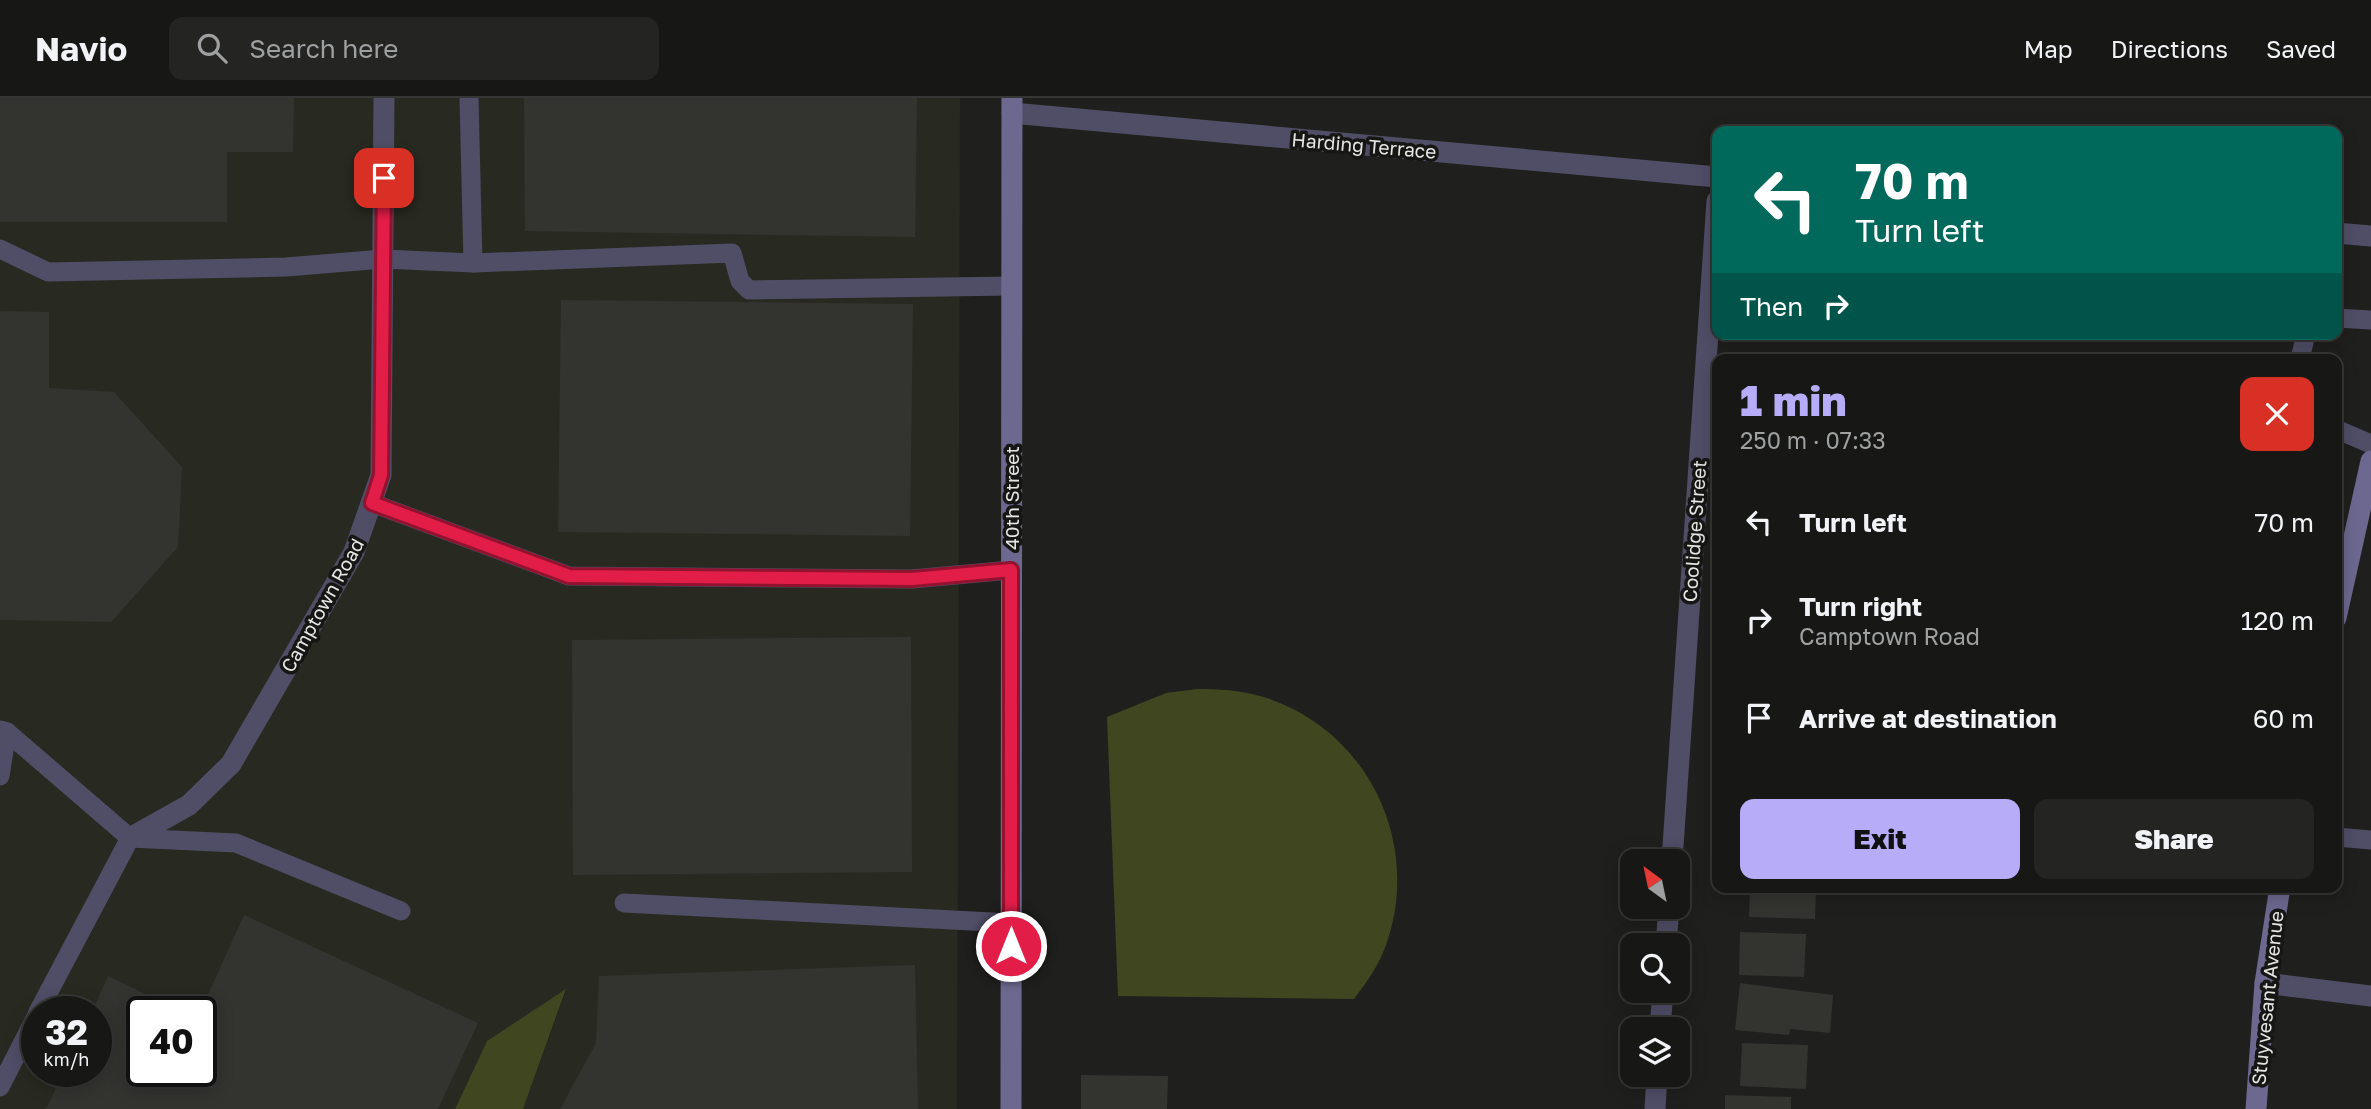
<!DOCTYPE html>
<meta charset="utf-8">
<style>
:root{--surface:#171816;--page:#242523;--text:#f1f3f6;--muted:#9ea0a1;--line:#363735;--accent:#b6acf8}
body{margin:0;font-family:"Golos Text",sans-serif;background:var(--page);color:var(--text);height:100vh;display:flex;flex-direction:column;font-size:26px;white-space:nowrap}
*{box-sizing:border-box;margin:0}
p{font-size:23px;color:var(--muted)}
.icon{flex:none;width:38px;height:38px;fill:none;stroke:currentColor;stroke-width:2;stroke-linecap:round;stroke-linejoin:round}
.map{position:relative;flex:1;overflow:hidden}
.panel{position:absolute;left:1712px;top:256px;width:630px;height:539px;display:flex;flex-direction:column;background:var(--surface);border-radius:14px;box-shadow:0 4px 18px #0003,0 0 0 2px var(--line)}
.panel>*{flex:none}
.top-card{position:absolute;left:1712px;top:28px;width:630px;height:214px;border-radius:14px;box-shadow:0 4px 18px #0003,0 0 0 2px var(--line);background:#00695c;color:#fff;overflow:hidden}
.needle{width:46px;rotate:327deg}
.fabs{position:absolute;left:1620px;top:751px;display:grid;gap:14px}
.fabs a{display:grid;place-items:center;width:70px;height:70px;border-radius:14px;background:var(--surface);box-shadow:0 4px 18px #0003,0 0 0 2px var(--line);font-size:35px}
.speed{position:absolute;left:21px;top:898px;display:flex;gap:14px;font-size:35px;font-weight:700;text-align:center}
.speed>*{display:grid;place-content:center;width:91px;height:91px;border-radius:50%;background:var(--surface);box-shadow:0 4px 18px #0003,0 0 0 2px var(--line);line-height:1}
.speed small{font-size:18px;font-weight:400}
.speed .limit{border:4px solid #111;border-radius:10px;background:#fff;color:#111}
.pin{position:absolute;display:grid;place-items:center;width:60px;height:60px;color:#fff;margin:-30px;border-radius:14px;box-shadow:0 4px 10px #0006}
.me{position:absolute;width:77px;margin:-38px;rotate:0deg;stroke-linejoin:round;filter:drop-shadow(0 0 5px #0008)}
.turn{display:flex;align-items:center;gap:24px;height:147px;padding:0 28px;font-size:32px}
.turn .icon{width:91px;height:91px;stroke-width:2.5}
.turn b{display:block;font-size:49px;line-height:60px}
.then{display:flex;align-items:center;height:66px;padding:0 28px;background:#0003;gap:14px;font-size:26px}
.round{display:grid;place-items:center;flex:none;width:74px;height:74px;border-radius:14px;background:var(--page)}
.headline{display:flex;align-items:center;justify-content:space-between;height:119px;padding:0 28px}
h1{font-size:42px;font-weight:800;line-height:52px;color:var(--accent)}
.button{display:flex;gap:14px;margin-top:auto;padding:14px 28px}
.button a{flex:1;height:80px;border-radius:14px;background:var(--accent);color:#111;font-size:28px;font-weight:800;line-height:80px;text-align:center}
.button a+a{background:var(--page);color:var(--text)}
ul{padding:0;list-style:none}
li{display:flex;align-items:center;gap:21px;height:98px;padding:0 28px}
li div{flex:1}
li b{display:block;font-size:26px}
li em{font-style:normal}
header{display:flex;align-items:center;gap:42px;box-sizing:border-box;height:98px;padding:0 35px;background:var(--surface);border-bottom:2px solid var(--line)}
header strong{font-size:33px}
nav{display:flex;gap:38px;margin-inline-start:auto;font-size:24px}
.search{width:490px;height:63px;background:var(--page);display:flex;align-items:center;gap:18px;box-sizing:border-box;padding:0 24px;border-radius:14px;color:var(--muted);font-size:26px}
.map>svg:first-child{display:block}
</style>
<header>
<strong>Navio</strong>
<div class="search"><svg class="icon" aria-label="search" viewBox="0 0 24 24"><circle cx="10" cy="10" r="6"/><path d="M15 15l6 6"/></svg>Search here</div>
<nav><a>Map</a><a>Directions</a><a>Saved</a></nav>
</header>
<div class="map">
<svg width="2371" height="1011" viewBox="0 0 2371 1011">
<rect width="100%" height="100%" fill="#1f201d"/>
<path fill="#282a21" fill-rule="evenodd" d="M0,0H960L957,1011H523L566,893L487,943L455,1011H0ZM37,914H96V973H37ZM142,914H201V973H142Z"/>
<g fill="#3f4620">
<path d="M1197,591C1218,591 1240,592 1260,598C1366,628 1423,744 1386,847C1379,867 1367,884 1354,901L1118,898L1107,619L1166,595Z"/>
<polygon points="566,891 523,1011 455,1011 487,943"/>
</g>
<g fill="#333330">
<polygon points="0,0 294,0 293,54 227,54 227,124 0,124"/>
<polygon points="524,0 917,0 915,139 525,133"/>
<polygon points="561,202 913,206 910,438 558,434"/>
<polygon points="0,213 49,214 49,290 114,294 182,369 178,449 111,524 0,522"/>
<polygon points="911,539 912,774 573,777 572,542"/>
<polygon points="1750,789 1816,789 1815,821 1749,819"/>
<polygon points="244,817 478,925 438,1011 46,1011 64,973 96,973 96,914 92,914 108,878 183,914 142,914 142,973 201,973 200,914"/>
<polygon points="1740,834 1806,836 1804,879 1739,877"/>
<polygon points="915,867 918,1011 560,1011 596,945 599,878"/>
<polygon points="1740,885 1833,897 1830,935 1790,931 1789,937 1735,932"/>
<polygon points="1742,945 1808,947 1806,991 1740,988"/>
<polygon points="1081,977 1168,978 1167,1011 1081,1011"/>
<polygon points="1725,997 1791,999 1791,1011 1725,1011"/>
</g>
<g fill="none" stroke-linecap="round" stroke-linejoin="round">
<g stroke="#504e67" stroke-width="19">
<polyline points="469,0 473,165"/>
<polyline points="0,151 48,174 286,169 383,161 473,165 732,155 740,183 749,192 1011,188"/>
<polyline points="2336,220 2371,222"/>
<polyline points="2300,261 2306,236"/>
<polyline points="2336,331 2371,346"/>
<polyline points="372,405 569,478 912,481 1011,472"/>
<polyline points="0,632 7,634 130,740 236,745 401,813"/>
<polyline points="0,678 7,634"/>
<polyline points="2336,739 2371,742"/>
<polyline points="624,805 1011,825"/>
<polyline points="38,914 130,740"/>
<polyline points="0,989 37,917"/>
</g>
<g stroke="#504e67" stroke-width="21">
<polyline points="1012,15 1717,79"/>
<polyline points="2336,135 2371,138"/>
<polyline points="130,740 189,707 231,666 354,454 381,377 384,0"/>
<polyline points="1672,763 1717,103"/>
<polyline points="1666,847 1669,808"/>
<polyline points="2265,885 2371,898"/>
<polyline points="1660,931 1663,892"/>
<polyline points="1655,1011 1657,976"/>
</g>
<g stroke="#6c688f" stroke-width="21">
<polyline points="2336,520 2371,363"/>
<polyline points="1011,1011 1012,0"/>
<polyline points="2256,1011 2265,885 2280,789"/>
</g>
</g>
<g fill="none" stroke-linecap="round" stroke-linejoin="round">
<g stroke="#92132f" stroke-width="18">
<polyline id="route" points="384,80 381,377 372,405 569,478 912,481 1011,472 1011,848"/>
</g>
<use href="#route" stroke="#e11d48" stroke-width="12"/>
</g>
<g text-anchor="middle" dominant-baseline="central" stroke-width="7" stroke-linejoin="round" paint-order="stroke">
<g font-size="19" fill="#e5e6e4" stroke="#161614">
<text transform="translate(1364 47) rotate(5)">Harding Terrace</text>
<text transform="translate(1011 400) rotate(-90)">40th Street</text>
<text transform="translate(1694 433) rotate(-86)">Coolidge Street</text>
<text transform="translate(322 507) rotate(-61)">Camptown Road</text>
<text transform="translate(2267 900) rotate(-84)">Stuyvesant Avenue</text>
</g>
</g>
</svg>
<div class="fabs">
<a><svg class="needle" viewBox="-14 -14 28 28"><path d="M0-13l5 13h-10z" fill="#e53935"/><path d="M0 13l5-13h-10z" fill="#9ea0a1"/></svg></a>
<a><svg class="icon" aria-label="search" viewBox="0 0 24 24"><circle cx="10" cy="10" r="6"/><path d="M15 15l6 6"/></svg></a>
<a><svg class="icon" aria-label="layers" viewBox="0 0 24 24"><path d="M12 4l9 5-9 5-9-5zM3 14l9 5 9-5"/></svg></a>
</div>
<div class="speed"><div>32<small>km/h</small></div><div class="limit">40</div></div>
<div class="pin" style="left:384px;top:80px;background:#d93025"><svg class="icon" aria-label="arrive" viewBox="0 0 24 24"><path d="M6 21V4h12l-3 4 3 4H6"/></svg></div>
<svg class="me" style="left:1011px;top:848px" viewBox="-20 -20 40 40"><circle r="17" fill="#e11d48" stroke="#fff" stroke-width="3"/><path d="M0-11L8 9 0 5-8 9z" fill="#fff"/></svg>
<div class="top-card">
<div class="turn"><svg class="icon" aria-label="left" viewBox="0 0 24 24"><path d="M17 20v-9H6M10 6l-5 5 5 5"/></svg><div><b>70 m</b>Turn left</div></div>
<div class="then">Then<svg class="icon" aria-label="right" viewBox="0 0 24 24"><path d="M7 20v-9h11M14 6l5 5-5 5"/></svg></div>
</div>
<section class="panel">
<div class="headline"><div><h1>1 min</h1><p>250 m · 07:33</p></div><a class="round" style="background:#d93025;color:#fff"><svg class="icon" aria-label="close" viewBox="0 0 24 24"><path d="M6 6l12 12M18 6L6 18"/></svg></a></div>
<ul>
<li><svg class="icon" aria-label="left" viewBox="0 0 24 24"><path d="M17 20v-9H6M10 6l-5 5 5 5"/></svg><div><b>Turn left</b></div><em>70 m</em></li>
<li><svg class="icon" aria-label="right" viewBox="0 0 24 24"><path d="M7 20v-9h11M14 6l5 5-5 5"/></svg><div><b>Turn right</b><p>Camptown Road</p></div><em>120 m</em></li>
<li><svg class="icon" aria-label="arrive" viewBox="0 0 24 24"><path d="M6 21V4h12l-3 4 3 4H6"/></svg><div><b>Arrive at destination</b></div><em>60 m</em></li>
</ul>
<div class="button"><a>Exit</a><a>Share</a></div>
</section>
</div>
